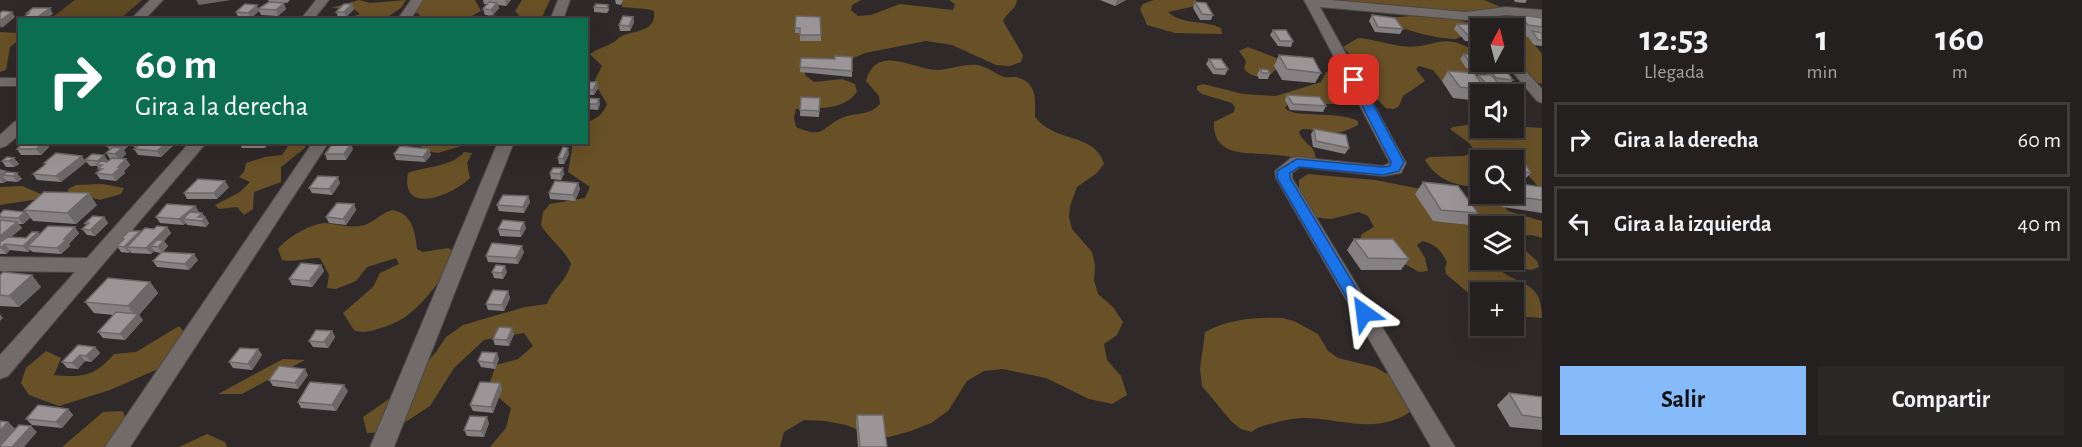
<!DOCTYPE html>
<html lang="es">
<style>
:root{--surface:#23201f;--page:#2b2828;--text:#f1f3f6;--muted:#a3a3a4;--line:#403e3d;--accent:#86bbfb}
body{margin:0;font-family:"Alegreya Sans",sans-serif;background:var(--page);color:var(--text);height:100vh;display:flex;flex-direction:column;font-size:22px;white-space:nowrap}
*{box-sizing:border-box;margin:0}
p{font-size:20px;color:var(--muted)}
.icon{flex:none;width:33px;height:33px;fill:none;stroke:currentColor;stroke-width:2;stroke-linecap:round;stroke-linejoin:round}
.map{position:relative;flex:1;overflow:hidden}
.sheet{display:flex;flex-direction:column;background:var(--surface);width:540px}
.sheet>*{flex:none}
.guide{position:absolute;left:18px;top:18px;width:570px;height:126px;border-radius:0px;box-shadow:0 6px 24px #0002,0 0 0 2px var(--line);background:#0b6e4f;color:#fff;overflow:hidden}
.needle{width:39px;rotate:7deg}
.buttons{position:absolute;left:1470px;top:18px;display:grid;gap:12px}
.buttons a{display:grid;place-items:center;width:54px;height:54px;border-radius:0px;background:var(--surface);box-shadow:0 6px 24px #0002,0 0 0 2px var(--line);font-size:30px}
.pin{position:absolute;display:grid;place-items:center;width:51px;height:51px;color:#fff;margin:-26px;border-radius:12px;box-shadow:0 3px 9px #0006}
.me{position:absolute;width:66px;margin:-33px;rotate:329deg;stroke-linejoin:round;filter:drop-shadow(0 0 4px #0008)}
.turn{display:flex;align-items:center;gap:21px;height:126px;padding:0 18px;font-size:27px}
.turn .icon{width:78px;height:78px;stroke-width:2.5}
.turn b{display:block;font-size:42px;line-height:51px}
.eta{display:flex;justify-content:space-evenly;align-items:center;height:102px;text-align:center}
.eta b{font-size:36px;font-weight:700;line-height:42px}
.action{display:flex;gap:12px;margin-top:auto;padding:12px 18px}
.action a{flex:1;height:69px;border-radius:0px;background:var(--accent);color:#111;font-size:24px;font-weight:700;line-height:69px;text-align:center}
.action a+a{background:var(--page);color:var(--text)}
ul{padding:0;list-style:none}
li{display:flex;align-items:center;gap:18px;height:75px;margin:0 12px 9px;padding:0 6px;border:3px solid var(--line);border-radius:0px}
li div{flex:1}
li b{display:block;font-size:22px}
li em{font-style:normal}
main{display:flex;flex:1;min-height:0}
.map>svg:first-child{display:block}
</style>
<main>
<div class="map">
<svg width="1542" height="447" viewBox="0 0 1542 447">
<rect width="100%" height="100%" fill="#2f2a29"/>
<polygon fill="#5d4923" points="75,0 142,0 120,19 50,19"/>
<g fill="#685127" fill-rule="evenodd">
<polygon points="359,0 370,3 406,0 402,7 389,16 390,19 372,17 335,19 349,18 360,14 354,9 331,8"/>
<polygon points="420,0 475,0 481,11 466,19 420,20 420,15 413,11 420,5"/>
<polygon points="522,0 550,0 541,19 523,20 515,11"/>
<path d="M622,0H861L852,5L851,10L858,16L871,15L900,4L953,10L955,4L949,0H1017C1016,10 1007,12 1003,21L1023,55L1021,62L1010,66L996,65L952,45L926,41L865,53L844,62L806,68L805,75L814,82L842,79L855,84L857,92C841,112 818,107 796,109L794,118L796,127C825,140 822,126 844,117C858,112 869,116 880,104L879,96L866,81C877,42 915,71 939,70C953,69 970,61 984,67C991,69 998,76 1005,77C1009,78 1015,76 1019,78C1038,84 1035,102 1035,117C1056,144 1095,132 1104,164L1097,173L1077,187L1070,206L1069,217L1072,229L1092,252L1095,265L1094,280L1098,294L1113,307L1123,322L1117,335L1104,344L1107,360L1121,376L1127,395L1112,404L1089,399L1046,378L1003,369L984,371L967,381L948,411L931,423L911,431L889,437L868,434L846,425L825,421L804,420L784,432L780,447H490L506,428L511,408L498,397L490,382L496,365L518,359L533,346L524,333L484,340L454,368L430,406L390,432L367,433L363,417L402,390L436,352L446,337L463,325L525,307L547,304C555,286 565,283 571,264C564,249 550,240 541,225L543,212L550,204L585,198L590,187L568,172L573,143L586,142L587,122C597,119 603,114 607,104L594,82L602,66L590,54C598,48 604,48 612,43C615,42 617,39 620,37C633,30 657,33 654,11C643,7 633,9 622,7Z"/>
<path d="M1154,0H1196L1195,6L1168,12C1181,25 1205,20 1221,28L1222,34L1175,33L1147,25L1140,9L1143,4Z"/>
<path d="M1314,0H1484L1503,8L1542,17L1515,26L1531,40L1542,54V84C1527,81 1514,76 1505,63L1514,62V28H1494L1488,23L1472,18L1398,5L1376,7Z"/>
<path d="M1411,16C1430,18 1461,15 1476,28C1470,31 1461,38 1455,39C1439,39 1397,30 1387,18Z"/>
<polygon points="0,32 20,33 19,40 10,47 6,70 0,72"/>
<path d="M1358,38C1373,39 1386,44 1400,46C1436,51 1442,27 1480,55L1466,66L1479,78L1445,85L1433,70L1419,66L1416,69L1425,81L1403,96L1399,106L1394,109L1386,108L1365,87L1359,75V65L1343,47Z"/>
<path d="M1248,47L1284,61L1267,78C1259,77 1248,76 1244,68L1246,61L1239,51Z"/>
<path d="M1332,71L1346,76C1350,84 1352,93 1345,100L1334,104H1288L1285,108C1294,119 1337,110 1358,121V125C1332,139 1328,130 1302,129L1299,132C1303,145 1318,145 1315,161C1302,159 1289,156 1277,155C1253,152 1212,160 1214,122L1234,112L1235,107L1232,103L1202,94L1197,90V86L1203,84L1243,94L1276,96L1321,82L1326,72Z"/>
<path d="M1480,123V128L1514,126L1542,128V191L1528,175L1514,170V160H1480V183L1476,187C1455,186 1436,179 1425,160L1429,157L1463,156L1476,152L1469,143L1450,129L1453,127Z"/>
<polygon points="290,143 307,143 305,148 281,167 281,182 254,192 253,209 244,215 237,207 219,209 215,205 240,192 250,182 239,177 244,172 246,163 265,157 282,155"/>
<polygon points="418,143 471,143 438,153 425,151"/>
<path d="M464,152L472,153L467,163L470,178C453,195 400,217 408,173C426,166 452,167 464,152Z"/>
<path d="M1308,174L1375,180L1467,198L1477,192L1489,194L1498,199L1508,211L1542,221V238L1532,235L1516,236L1515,241L1537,261L1539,267L1531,270L1500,263L1496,267C1517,287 1542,278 1542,318L1514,316V292H1480L1479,302L1446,274L1445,268L1447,262C1441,250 1435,244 1422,241L1417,245L1425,258L1428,271L1419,272L1360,239L1362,234L1374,227L1368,216L1359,212L1331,219L1312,217L1299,195V180ZM1480,226H1514V260H1480Z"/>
<polygon points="103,184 124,188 121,194 100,200 87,196 70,198 68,189 76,185"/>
<polygon points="22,186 41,194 39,199 0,205 0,187"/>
<path d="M392,210C412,213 415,231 417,249L423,252L448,248L455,252V260C434,287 416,319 381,328C371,331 364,334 354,330L343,313L373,287L380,273L399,264L396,258L367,267L356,281L336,289L327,288L329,275L320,258C307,257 295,263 282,260L278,249C286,238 312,223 326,223C337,224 347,228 359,226C372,225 379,214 392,210Z"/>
<path d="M1282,318L1294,321L1318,334L1328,351L1338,358L1375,367L1398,380L1417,407C1369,445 1327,406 1278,422C1268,425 1260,425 1252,432L1241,429L1231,421L1202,386L1200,369L1205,332C1229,319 1255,317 1282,318Z"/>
<path d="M179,326L188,337L177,353L158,369L110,390L59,406L29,395L21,383L26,368L46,351L61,358L54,375C83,378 95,376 114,354L136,352Z"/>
<polygon points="283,359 305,360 242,394 218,394"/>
<polygon points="123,411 128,427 115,447 62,447 103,412"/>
<polygon points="207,434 225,442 227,447 179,447"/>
</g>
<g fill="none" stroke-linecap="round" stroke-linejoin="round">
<g stroke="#4c4746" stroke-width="2">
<g id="street">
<polygon points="150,0 163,0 144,20 130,20"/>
<polygon points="316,0 329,0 313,20 300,20"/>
<polygon points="411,0 423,0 410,20 397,20"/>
<polygon points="558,0 570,0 563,20 550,20"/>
<polygon points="1304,0 1331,0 1466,12 1506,7 1542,10 1542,18 1506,15 1466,20 1320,7 1406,163 1401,173 1383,176 1300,167 1292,173 1292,178 1455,447 1431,447 1276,178 1275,171 1291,158 1297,157 1383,166 1390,163"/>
<polygon points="1514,58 1542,89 1542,103 1537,101 1504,62 1514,62"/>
<rect x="0" y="78" width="20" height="8"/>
<polygon points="20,120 20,134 6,146 0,148 0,135 14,122"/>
<polygon points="190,142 207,142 8,376 0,379 0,355 75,272 0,271 0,257 87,258"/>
<polygon points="313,142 329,142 130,447 105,447"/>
<polygon points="498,142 514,142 394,447 370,447"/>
</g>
</g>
<use href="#street" fill="#716b6a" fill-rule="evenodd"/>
</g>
<g fill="#858082">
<polygon points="268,0 290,0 287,3 269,2"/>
<polygon points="483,0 511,0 506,6 498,5 499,8 493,15 485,15 483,9 487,4 484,4"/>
<polygon points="615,0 623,0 621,5 616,4"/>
<polygon points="1100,0 1126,0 1115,6"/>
<polygon points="1514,0 1527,0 1525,3 1515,2"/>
<polygon points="1195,2 1213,15 1211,20 1200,20 1193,8"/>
<polygon points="608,5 609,10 607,13 594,12 594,7"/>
<polygon points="259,9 286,9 278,16 261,15 259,11 251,18 238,17 236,12"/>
<polygon points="354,9 346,17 338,17 336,12"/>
<polygon points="1372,15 1403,29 1400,34 1375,32 1369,21"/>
<polygon points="1520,15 1542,18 1542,46 1534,45 1528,37 1521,36 1513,25"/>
<polygon points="796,16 821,35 821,41 800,41 800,33 795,33"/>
<polygon points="633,17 634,22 630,31 620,31 619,25"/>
<polygon points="1457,24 1480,30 1480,42 1465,41 1454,29"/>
<polygon points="1273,30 1293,41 1291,47 1278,46 1270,35"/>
<polygon points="1464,54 1498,67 1496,71 1513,80 1509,85 1499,84 1505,90 1502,94 1488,94 1485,92 1483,94 1480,94 1480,99 1479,101 1453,98 1442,81 1448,71 1477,77 1478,75 1486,75 1489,71 1466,68 1460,59"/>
<polygon points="1279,55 1321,73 1315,83 1282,80 1274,66"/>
<polygon points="801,58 852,71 852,77 800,72"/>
<polygon points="1209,59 1228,69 1225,75 1213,74 1206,64"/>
<polygon points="1260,69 1270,73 1268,79 1259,79 1257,75"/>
<polygon points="586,83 598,88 594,95 586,95"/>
<polygon points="1287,95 1326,106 1323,112 1290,110 1285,100"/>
<polygon points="801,97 820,98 819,117 800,116"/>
<polygon points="586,98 600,104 598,110 586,109"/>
<polygon points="1314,129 1349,148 1345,154 1313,147 1311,134"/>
<polygon points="24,142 55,142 53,144 48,144 49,147 41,155 21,155 17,149"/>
<polygon points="270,142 265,148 242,148 239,143"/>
<polygon points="176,143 161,157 138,155 134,149 135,148 134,146"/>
<polygon points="107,146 128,146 124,150 126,154 121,159 126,159 130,165 124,171 125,173 116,181 100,179 96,173 100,171 97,166 90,166 85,160 104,155 108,161 110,159 106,153 110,150"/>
<polygon points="353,149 346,160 327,160 325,154"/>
<polygon points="429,149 431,155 425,162 396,160 394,154"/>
<polygon points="569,154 564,164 559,164 558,158"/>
<polygon points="14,158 19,164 14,167 6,167 2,161"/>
<polygon points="1514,161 1531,173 1526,178 1514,177"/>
<polygon points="86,162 61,182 37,180 33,174 45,165 44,163"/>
<polygon points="0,170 5,171 6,172 22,179 17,182 7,181 3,183 0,183"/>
<polygon points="550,173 564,174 561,180 551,179"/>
<polygon points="1423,182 1478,213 1470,225 1433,221 1415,194"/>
<polygon points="340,183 332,195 312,193 309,188"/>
<polygon points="578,183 580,189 575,201 550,199 549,193"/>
<polygon points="229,187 217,199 187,199 184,193"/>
<polygon points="1542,187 1542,213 1502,207 1494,194 1514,194"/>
<polygon points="528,196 530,202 524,213 499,211 497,205"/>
<polygon points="354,204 356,210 346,225 329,223 326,217"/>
<polygon points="97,205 76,224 33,221 24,210"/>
<polygon points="195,206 199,212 202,213 209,223 206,227 187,225 186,223 183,225 160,223 156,217"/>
<polygon points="25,212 30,218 23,224 18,224 22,228 11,237 26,238 38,232 40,234 79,233 69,244 70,246 61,254 33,252 30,250 28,252 10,250 6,254 0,254 0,214"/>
<polygon points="104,217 108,223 95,236 87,235 82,229 86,225 85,223"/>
<polygon points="167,227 171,233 164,241 168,246 163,252 198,260 189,270 157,267 153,261 161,253 155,252 154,251 151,254 131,253 130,251 129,253 121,252 117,246 123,240 122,238 154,229"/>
<polygon points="526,228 521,237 500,236 498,229"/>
<polygon points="1354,239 1409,259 1401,270 1361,270 1347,250"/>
<polygon points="524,252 518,264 488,262 486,256"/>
<polygon points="321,265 324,271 312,287 292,285 289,279"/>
<polygon points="492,272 507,272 503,279 494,278"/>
<polygon points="0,275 29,275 41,287 19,307 0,306"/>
<polygon points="150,282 158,293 139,315 143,320 125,340 103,338 98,332 113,315 94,313 85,302"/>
<polygon points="508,291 510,298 504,311 488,310 486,304"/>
<polygon points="332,331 335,337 328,348 313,347 309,341"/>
<polygon points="514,334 509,346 495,345 493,339"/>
<polygon points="95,347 100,353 91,362 85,361 78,369 67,368 62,362"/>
<polygon points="258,349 262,355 252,370 233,368 229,362"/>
<polygon points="499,359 495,369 481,367 478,361"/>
<polygon points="308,375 298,389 273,386 269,380"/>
<polygon points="500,383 502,389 493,413 473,411 470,405"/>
<polygon points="348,391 336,411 301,408 298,402"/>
<polygon points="1509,393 1542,397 1542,430 1510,427 1497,405"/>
<polygon points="68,409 73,415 62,428 32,425 26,419"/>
<polygon points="857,415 887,447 858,447 856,421"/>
<polygon points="489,423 484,437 467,436 464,430"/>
</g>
<g fill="#6c686a">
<polygon points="196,0 231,0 199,5"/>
<polygon points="505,0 511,0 506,6"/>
<polygon points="1117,0 1126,0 1115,6"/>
<polygon points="284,3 286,9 278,16 276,10"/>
<polygon points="497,3 499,8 493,15 491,10"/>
<polygon points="352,4 354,9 346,17 344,12"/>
<polygon points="257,5 259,11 251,18 248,13"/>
<polygon points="50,8 53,14 44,20 33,20"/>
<polygon points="12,12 15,17 2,28 0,26 0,21"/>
<polygon points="633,17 634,22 630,31 629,26"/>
<polygon points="588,65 589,71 587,76 586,69"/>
<polygon points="597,82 598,88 594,95 593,90"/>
<polygon points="599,99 600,104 598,110 597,104"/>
<polygon points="44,142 46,142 49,147 41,155 36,149"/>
<polygon points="122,142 126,142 128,146 124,150 126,154 119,160 115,154 119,151 117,147"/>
<polygon points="167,142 176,142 161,157 157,151"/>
<polygon points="262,142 270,142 265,148"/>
<polygon points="351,144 353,149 346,160 344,154"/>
<polygon points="568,148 569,154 564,164 563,159"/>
<polygon points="429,149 431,155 425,162 423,157"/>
<polygon points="104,155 108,161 101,165 98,161"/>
<polygon points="82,156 86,162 61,182 56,176"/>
<polygon points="14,158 19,164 14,167 9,161"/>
<polygon points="126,159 130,165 124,171 125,173 116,181 112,175 118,167"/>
<polygon points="563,168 564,174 561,180 560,174"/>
<polygon points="5,171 9,176 2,175 7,181 3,183 0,180 0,176 1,173"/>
<polygon points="17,173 22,179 17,182 13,176"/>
<polygon points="338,177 340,183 332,195 329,189"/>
<polygon points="225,181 229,187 217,199 214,193"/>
<polygon points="578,183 580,189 575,201 573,195"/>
<polygon points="89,193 97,205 76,224 67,213"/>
<polygon points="528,196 530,202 524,213 523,207"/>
<polygon points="354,204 356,210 346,225 343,219"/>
<polygon points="195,206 199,212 183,219 186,223 183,225 179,219"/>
<polygon points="25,212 30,218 23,224 18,218"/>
<polygon points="202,213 209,223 206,227 198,217"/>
<polygon points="104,217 108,223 95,236 90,230"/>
<polygon points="17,222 22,228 0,246 0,236"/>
<polygon points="524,222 526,228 521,237 520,231"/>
<polygon points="75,227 79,233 69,244 70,246 61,254 57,248"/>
<polygon points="167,227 171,233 164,241 168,246 162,253 158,247 151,246 154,251 151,254 146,248"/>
<polygon points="140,231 144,238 127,247 130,251 129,253 124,247"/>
<polygon points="38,232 43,238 28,246 30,250 28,252 23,246"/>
<polygon points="5,244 10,250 6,254 1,248"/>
<polygon points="522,246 524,252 518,264 516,258"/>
<polygon points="194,254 198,260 189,270 185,264"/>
<polygon points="321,265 324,271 312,287 309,281"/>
<polygon points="505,266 507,272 503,279 502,273"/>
<polygon points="32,275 41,287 19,307 9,296"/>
<polygon points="150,282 158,293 139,315 143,320 125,340 120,334 136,317 128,306"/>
<polygon points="508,291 510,298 504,311 502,305"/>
<polygon points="0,314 3,318 0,321"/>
<polygon points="512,328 514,334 509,346 507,340"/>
<polygon points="332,331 335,337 328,348 324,342"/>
<polygon points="95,347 100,353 91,362 86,356"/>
<polygon points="258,349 262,355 252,370 248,364"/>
<polygon points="497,353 499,359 495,369 493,363"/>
<polygon points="80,355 85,361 78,369 72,363"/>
<polygon points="305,369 308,375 298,389 295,383"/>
<polygon points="500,383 502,389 493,413 491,407"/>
<polygon points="344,385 348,391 336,411 332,405"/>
<polygon points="68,409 73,415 62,428 56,422"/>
<polygon points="487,417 489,423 484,437 481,431"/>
<polygon points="8,422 20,433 0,447 0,431"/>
<polygon points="31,426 37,432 24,447 12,447"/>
</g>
<g fill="#9b9597" stroke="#6c686a" stroke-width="1.5">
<polygon points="269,2 284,3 276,10 258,9"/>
<polygon points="489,2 497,3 491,10 483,9"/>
<polygon points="1195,2 1206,3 1213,15 1202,14"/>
<polygon points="245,4 257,5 248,13 236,12"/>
<polygon points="344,4 352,4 344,12 336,12"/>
<polygon points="596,4 608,5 607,8 594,7"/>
<polygon points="33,8 50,8 33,20 20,20 29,13 27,13"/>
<polygon points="3,11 12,12 0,21 0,13"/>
<polygon points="1372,15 1395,18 1403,29 1378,27"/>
<polygon points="1520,15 1542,18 1542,27 1528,25"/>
<polygon points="488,16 500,17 498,20 486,20"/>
<polygon points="623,16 633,17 629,26 619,25"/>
<polygon points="796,16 820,17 821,35 800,35 800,28 795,28"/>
<polygon points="357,17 368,17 366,20 355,20"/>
<polygon points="1457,24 1476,25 1480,30 1480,36 1468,35"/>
<polygon points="1273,30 1286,30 1293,41 1280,41"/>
<polygon points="1532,31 1542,33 1542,40 1538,40"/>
<polygon points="1464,54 1480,56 1480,62 1495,62 1498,67 1470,63"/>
<polygon points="1279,55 1313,58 1321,73 1287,69"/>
<polygon points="835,56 852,57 852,71 800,67 801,58 835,59"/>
<polygon points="1209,59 1221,59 1228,69 1215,69"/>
<polygon points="1260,69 1268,70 1270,73 1262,73"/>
<polygon points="1490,70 1507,72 1513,80 1496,78"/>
<polygon points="1448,71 1474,73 1486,90 1460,87"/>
<polygon points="1478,75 1491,75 1505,90 1492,90"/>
<polygon points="587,82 597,82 593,90 586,89"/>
<polygon points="1287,95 1320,97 1326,106 1293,104"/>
<polygon points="801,97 820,98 819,111 800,110"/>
<polygon points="586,98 599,99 597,104 586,104"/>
<polygon points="1314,129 1346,135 1349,148 1316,141"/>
<polygon points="24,142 44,142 36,149 17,149"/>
<polygon points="111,142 122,142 117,147 107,146"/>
<polygon points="137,142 167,142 157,151 134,149 138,146 134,146"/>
<polygon points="333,143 351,144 344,154 325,154"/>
<polygon points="400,146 429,149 423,157 394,154"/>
<polygon points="113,147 122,148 115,154 106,153"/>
<polygon points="563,147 568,148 563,159 558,158"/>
<polygon points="56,153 82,156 56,176 33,174 46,164 44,163"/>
<polygon points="92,154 104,155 98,161 85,160"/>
<polygon points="7,157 14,158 9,161 2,161"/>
<polygon points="112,158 126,159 118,167 121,167 112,175 96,173 102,169 98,169 102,165 96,165 101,161 107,162"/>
<polygon points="1514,161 1524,162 1531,173 1514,170"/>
<polygon points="553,168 563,168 560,174 550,173"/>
<polygon points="0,170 5,171 1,173 4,173 0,176"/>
<polygon points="7,172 17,173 13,176 2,175"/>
<polygon points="318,176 338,177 329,189 309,188"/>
<polygon points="198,179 225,181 214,193 184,193"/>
<polygon points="555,181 578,183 573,195 549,193"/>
<polygon points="1423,182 1458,186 1478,213 1441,210"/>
<polygon points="1514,183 1542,187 1542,200 1511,196 1510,194 1514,194"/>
<polygon points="44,192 89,193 67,213 24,210"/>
<polygon points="503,195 528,196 523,207 497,205"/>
<polygon points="337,203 354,204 343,219 326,217"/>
<polygon points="167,204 195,206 179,219 156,217"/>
<polygon points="4,210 25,212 18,218 0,217 0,214"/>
<polygon points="190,212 202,213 198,217 205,217 202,221 183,219"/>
<polygon points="93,216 104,217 90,230 82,229 89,223 85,223"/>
<polygon points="0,220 17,222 0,236"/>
<polygon points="503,220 524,222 520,231 498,229"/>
<polygon points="48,226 75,227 64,239 66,240 57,248 28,246"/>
<polygon points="157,226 167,227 146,248 127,247 145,228 154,229"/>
<polygon points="129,231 140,231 124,247 117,246 124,239 122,238"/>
<polygon points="32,232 38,232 23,246 5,244 0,248 0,242 8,237 26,238"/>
<polygon points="1354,239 1393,239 1409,259 1368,258"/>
<polygon points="157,240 164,240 158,247 151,246"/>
<polygon points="492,243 522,246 516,258 486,256"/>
<polygon points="162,252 194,254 185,264 153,261"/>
<polygon points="301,263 321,265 309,281 289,279"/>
<polygon points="496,265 505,266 502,273 492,272"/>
<polygon points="3,272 32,275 9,296 0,295 0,275"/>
<polygon points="108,278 150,282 128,306 85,302"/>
<polygon points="493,290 508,291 502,305 486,304"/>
<polygon points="116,312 138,314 120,334 98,332"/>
<polygon points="499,327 512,328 507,340 493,339"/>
<polygon points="316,330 332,331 324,342 309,341"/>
<polygon points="78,345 95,347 86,356 80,355 72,363 62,362"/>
<polygon points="240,348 258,349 248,364 229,362"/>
<polygon points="482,352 497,353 493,363 478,361"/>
<polygon points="279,366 305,369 295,383 269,380"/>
<polygon points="310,382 344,385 332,405 298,402"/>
<polygon points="480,382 500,383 491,407 470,405"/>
<polygon points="1509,393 1542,397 1542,418 1522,415"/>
<polygon points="38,405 68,409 56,422 26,419"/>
<polygon points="857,415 883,415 887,447 860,447"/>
<polygon points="470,416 487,417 481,431 464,430"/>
<polygon points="0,421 8,422 0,431"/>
<polygon points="19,425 31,426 12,447 0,447 0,446"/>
</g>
<polygon fill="#1a73e8" stroke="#114b97" stroke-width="1.5" points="1354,76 1360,80 1404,162 1399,171 1383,175 1299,167 1290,173 1290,178 1371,313 1369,317 1358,317 1277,178 1277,171 1297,159 1383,167 1390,166 1391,162 1349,80"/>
</svg>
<div class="buttons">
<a><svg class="needle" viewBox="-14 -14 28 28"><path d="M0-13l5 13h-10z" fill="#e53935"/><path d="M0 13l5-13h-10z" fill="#a3a3a4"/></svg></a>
<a><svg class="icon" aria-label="sound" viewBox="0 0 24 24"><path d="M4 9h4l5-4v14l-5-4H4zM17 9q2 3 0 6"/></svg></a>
<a><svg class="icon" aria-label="search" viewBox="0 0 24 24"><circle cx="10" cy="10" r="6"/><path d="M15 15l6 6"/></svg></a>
<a><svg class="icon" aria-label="layers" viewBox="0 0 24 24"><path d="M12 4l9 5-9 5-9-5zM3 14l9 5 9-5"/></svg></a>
<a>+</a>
</div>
<div class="pin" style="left:1354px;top:80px;background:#d93025"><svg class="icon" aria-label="arrive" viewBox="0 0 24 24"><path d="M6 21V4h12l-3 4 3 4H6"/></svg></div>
<svg class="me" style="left:1364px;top:313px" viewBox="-20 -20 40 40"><path d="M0-17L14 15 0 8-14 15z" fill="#1a73e8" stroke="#fff" stroke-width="4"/></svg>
<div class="guide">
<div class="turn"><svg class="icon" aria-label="right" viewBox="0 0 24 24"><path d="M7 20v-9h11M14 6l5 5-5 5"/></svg><div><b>60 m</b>Gira a la derecha</div></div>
</div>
</div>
<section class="sheet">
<div class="eta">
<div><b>12:53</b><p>Llegada</p></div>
<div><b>1</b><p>min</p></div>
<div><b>160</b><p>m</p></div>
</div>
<ul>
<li><svg class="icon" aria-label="right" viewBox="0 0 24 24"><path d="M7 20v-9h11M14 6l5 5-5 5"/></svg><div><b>Gira a la derecha</b></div><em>60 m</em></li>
<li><svg class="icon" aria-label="left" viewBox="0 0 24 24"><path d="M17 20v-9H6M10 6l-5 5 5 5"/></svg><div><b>Gira a la izquierda</b></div><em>40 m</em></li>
</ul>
<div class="action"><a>Salir</a><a>Compartir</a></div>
</section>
</main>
